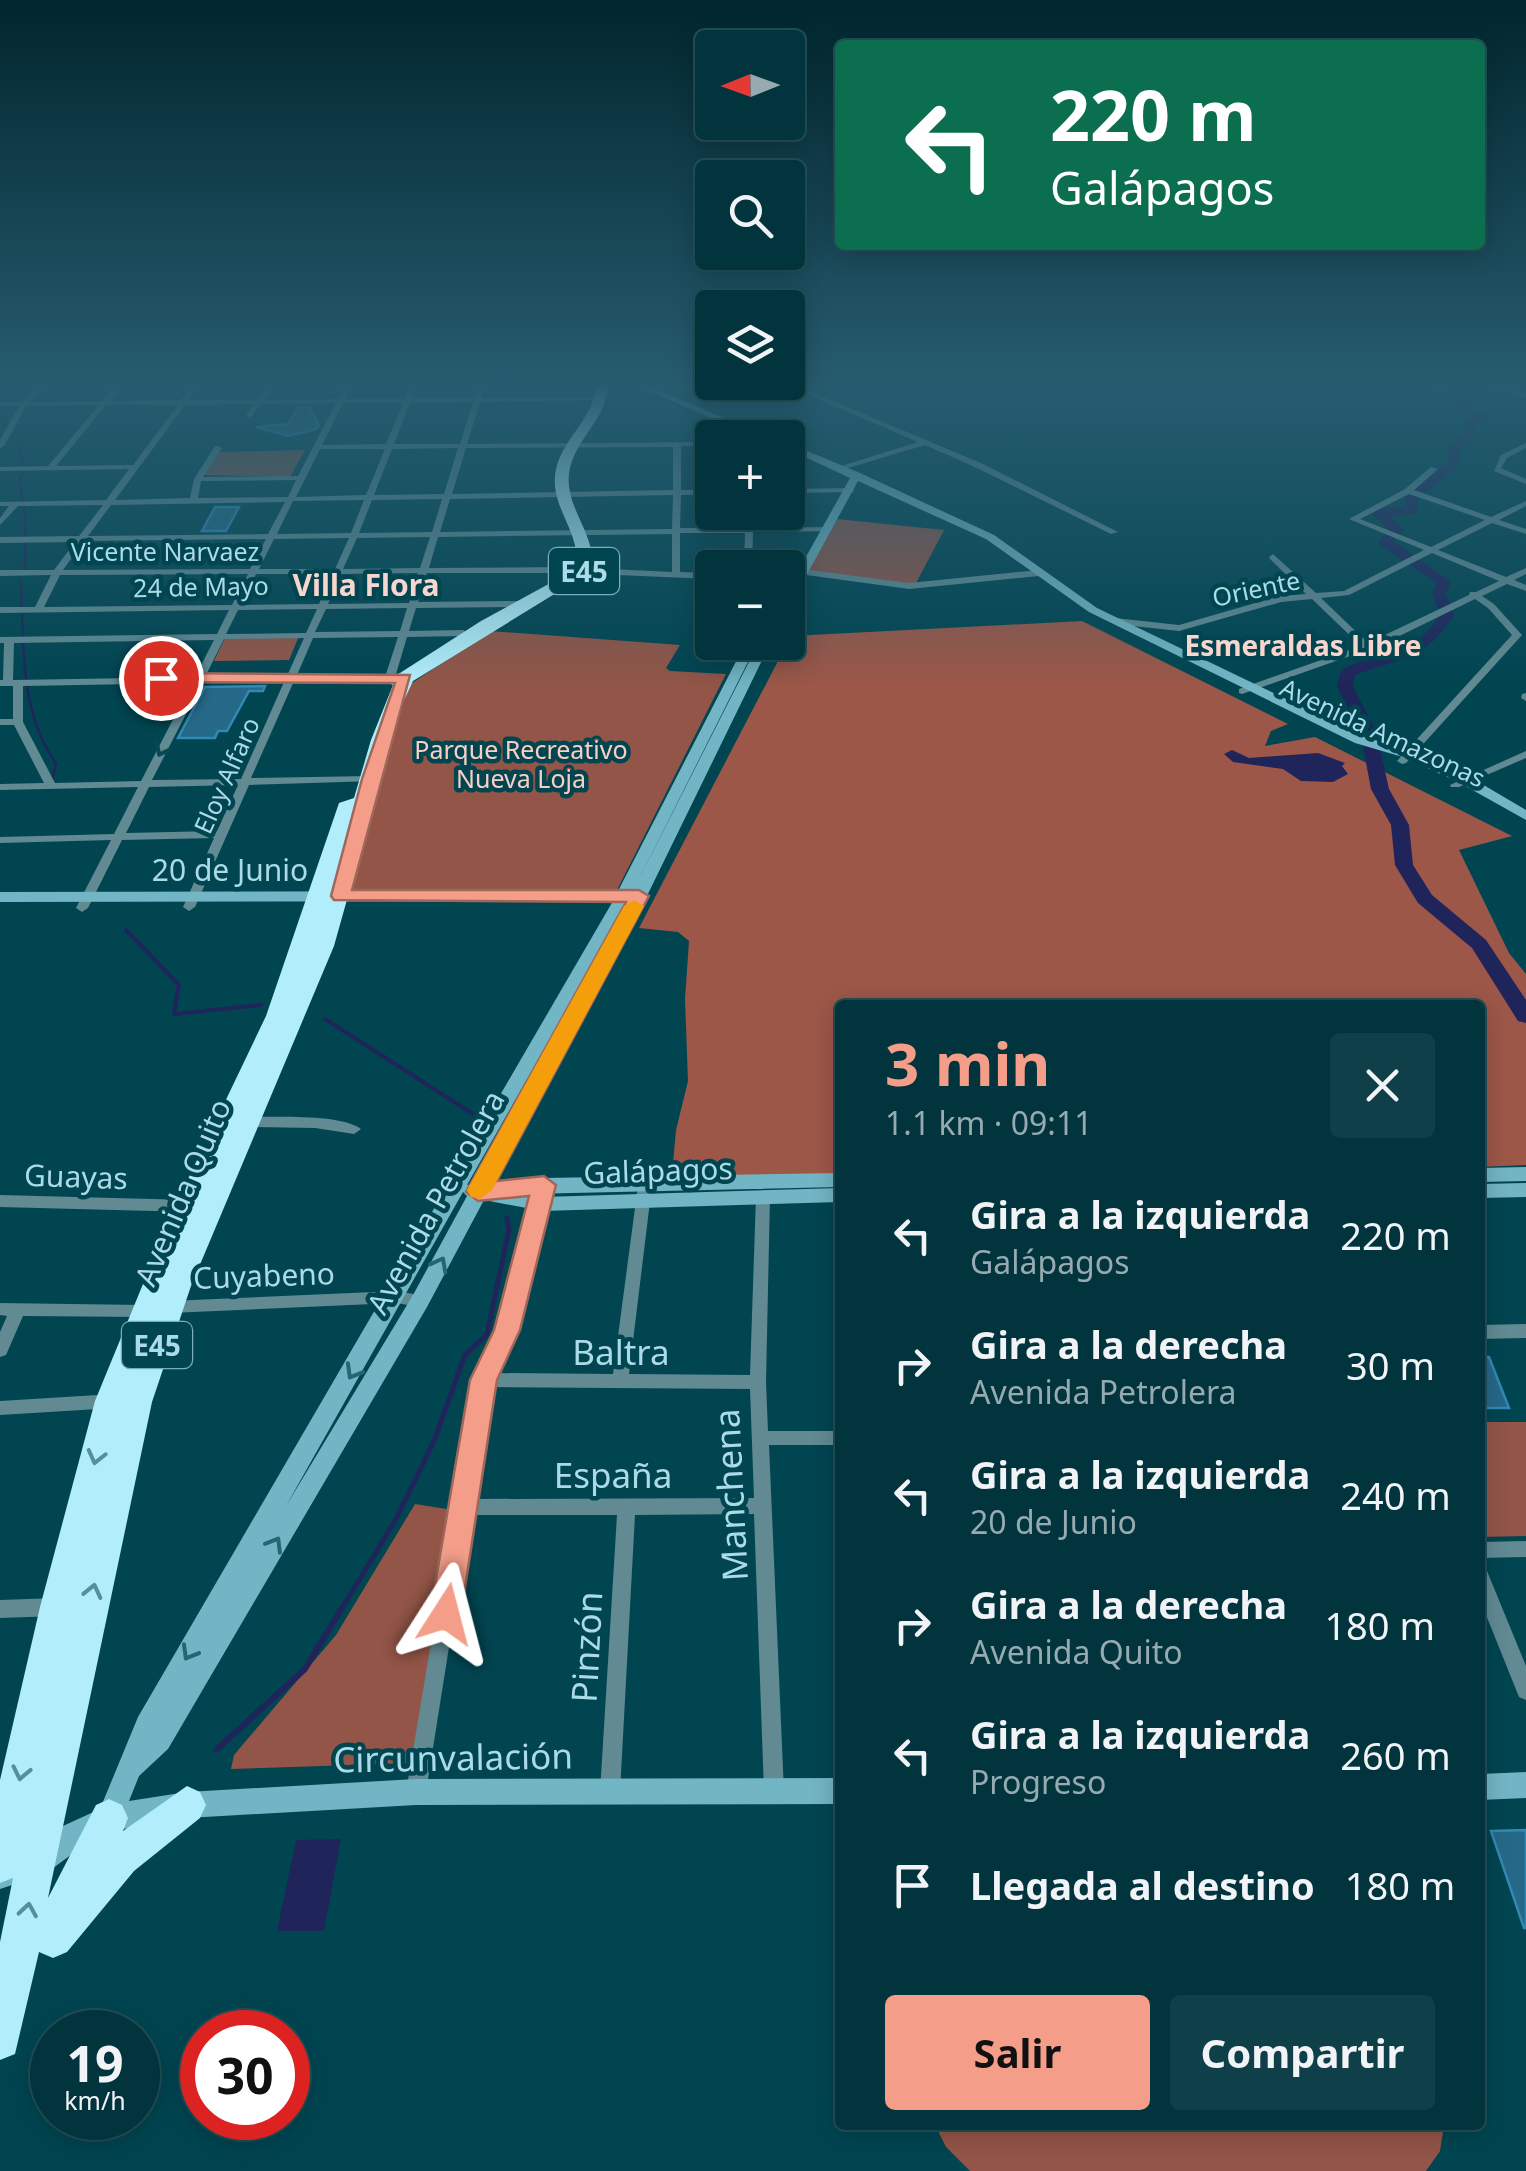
<!DOCTYPE html>
<html lang="es">
<meta charset="utf-8">
<style>
:root{--surface:#01343d;--page:#0f3f48;--text:#f1f3f6;--muted:#96aab0;--line:#234f57;--accent:#f49e8a}
body{margin:0;font-family:"Noto Sans",sans-serif;background:var(--page);color:var(--text);height:100vh;display:flex;flex-direction:column;font-size:38px;white-space:nowrap}
*{box-sizing:border-box;margin:0}
p{font-size:32px;color:var(--muted)}
.icon{flex:none;width:55px;height:55px;fill:none;stroke:currentColor;stroke-width:2;stroke-linecap:round;stroke-linejoin:round}
.map{position:relative;flex:1;overflow:hidden}
.sheet{position:absolute;left:835px;top:1000px;width:650px;height:1130px;display:flex;flex-direction:column;background:var(--surface);border-radius:10px;box-shadow:0 5px 25px #0003,0 0 0 2px var(--line)}
.sheet>*{flex:none}
.hud{position:absolute;left:835px;top:40px;width:650px;height:210px;border-radius:10px;box-shadow:0 5px 25px #0003,0 0 0 2px var(--line);background:#0b6e4f;color:#fff;overflow:hidden}
.needle{width:65px;rotate:269deg}
.controls{position:absolute;left:695px;top:30px;display:grid;gap:20px}
.controls a{display:grid;place-items:center;width:110px;height:110px;border-radius:10px;background:var(--surface);box-shadow:0 5px 25px #0003,0 0 0 2px var(--line);font-size:50px}
.speed{position:absolute;left:30px;top:2010px;display:flex;gap:20px;font-size:50px;font-weight:700;text-align:center}
.speed>*{display:grid;place-content:center;width:130px;height:130px;border-radius:50%;background:var(--surface);box-shadow:0 5px 25px #0003,0 0 0 2px var(--line);line-height:1}
.speed small{font-size:25px;font-weight:400}
.speed .limit{border:15px solid #d22;background:#fff;color:#111}
.pin{position:absolute;display:grid;place-items:center;width:85px;height:85px;color:#fff;margin:-42px;border:5px solid #fff;border-radius:50%;box-shadow:0 2px 10px #0007}
.me{position:absolute;width:110px;margin:-55px;rotate:9deg;stroke-linejoin:round;filter:drop-shadow(0 0 8px #0008)}
.turn{display:flex;align-items:center;gap:35px;height:210px;padding:0 50px;font-size:45px}
.turn .icon{width:130px;height:130px;stroke-width:2.5}
.turn b{display:block;font-size:70px;line-height:85px}
.round{display:grid;place-items:center;flex:none;width:105px;height:105px;border-radius:10px;background:var(--page)}
.headline{display:flex;align-items:center;justify-content:space-between;height:170px;padding:0 50px}
h1{font-size:60px;font-weight:700;line-height:75px;color:var(--accent)}
.primary-button{display:flex;gap:20px;margin-top:auto;padding:20px 50px}
.primary-button a{flex:1;height:115px;border-radius:10px;background:var(--accent);color:#111;font-size:40px;font-weight:700;line-height:115px;text-align:center}
.primary-button a+a{background:var(--page);color:var(--text)}
ul{padding:0;list-style:none}
li{display:flex;align-items:center;gap:30px;height:130px;padding:0 50px}
li div{flex:1}
li b{display:block;font-size:38px}
li em{font-style:normal}
.map>svg:first-child{display:block}
</style>
<div class="map">
<svg width="1526" height="2171" viewBox="0 0 1526 2171">
<rect width="100%" height="100%" fill="#014551"/>
<g fill="#925547">
<polygon points="305,450 290,477 203,475 218,452"/>
<polygon points="837,519 944,530 915,585 807,571"/>
<polygon points="490,631 680,645 666,668 670,671 726,674 616,892 349,892 409,685"/>
<polygon points="299,636 289,660 214,661 225,638"/>
<polygon points="1480,1422 1526,1422 1526,1536 1480,1537"/>
<polygon points="415,1504 453,1510 412,1763 231,1769 234,1755 336,1635"/>
<polygon points="935,2125 1444,2125 1440,2151 1426,2171 970,2171 946,2147"/>
</g>
<polygon fill="#9c5748" points="1082,621 1288,724 1271,731 1265,746 1315,737 1512,836 1459,850 1509,953 1526,974 1526,1165 1480,1167 1480,1005 840,1005 840,1182 671,1186 676,1130 688,1081 685,999 689,941 678,932 639,928 791,636"/>
<g fill="#1f255b">
<polygon points="1232,750 1249,758 1318,753 1345,763 1342,766 1348,774 1333,782 1301,781 1283,769 1233,762 1224,754"/>
<polygon points="341,1839 324,1931 277,1931 296,1840"/>
</g>
<g fill="none" stroke-linecap="round" stroke-linejoin="round">
<g stroke="#1f255b" stroke-width="2.5">
<polyline points="0,413 5,428"/>
<polyline points="18,442 24,470 19,481 25,515 25,575"/>
<path d="M21,583C24,647 19,709 56,764L52,781"/>
</g>
<g stroke="#1f255b" stroke-width="4">
<polyline points="126,930 179,985 174,1014 261,1005"/>
<polyline points="325,1019 473,1114"/>
</g>
<polyline stroke="#1f255b" stroke-width="5" points="339,1613 395,1521 434,1441 465,1355 487,1334 509,1230 507,1218"/>
<polyline stroke="#1f255b" stroke-width="6" points="216,1750 305,1669 340,1611"/>
<path fill="#1f255b" fill-rule="evenodd" d="M1417,382H1431L1489,417L1475,427V435L1462,448L1457,467L1417,501L1418,514L1390,516L1404,530L1393,541L1451,582L1446,593L1454,615C1425,661 1400,658 1355,675L1353,687L1376,731L1389,789L1409,825L1413,865L1432,895L1486,940L1526,1000V1023L1518,1021L1472,948L1418,903L1395,865L1391,825L1371,789L1360,731L1337,687L1341,670C1382,649 1409,661 1440,615L1432,593L1436,583L1380,545L1378,542L1389,530L1372,513L1379,509L1405,507V497L1447,463L1450,447L1463,434L1465,423L1475,417Z"/>
</g>
<g fill="#266888" stroke="#3189b4" stroke-width="2.5">
<polygon points="298,407 309,407 319,426 316,429 288,436 256,427 288,424"/>
<polygon points="215,507 239,507 226,531 202,531"/>
<polygon points="265,686 263,691 249,691 227,731 218,731 215,738 178,738 205,687"/>
<polygon points="1480,1357 1489,1357 1509,1408 1480,1408"/>
<polygon points="1526,1830 1526,1928 1524,1928 1491,1831"/>
</g>
<g fill="none" stroke-linecap="round" stroke-linejoin="round">
<g fill="#618a93" fill-rule="evenodd">
<path d="M41,382H48L30,402L102,401L118,382H125L110,401L181,400L194,382H201L188,400H257L269,382H275L264,400L338,399L347,382H353L345,399H405L412,382H418L412,398H474L480,382H486L481,398L603,397L605,400L480,402L467,444L712,442V446H681V490H712V494L681,495L680,528H745L746,512H754V528L829,527L833,529L829,531L753,532L752,568H744L745,533H680V572L712,573V579L570,573H427L418,602L523,601L528,604L523,607L416,608L409,631L463,630L468,633L463,636L407,637L396,674L391,679L294,681L251,778L371,776L375,777V781L249,785L195,907L189,911L183,907L214,838L122,840L88,908L82,912L76,908L111,840L0,843V837L114,834L138,787L0,790V784L44,783L14,725H0V719H13V686H0V680H3L4,643H0V637L217,634L229,610L0,613V607H35L51,575L0,576V570H54L75,542L0,543V537L79,536L103,505L18,506L0,525V518L9,506H0V502L106,500L129,469L0,471V467L48,466L99,405L26,406L4,446L0,448V440L19,406H0V402H22ZM473,402L460,444H394L410,403ZM336,403L298,476L203,477L222,448L218,446H215L194,479L190,498L115,500L185,405L254,404L246,416L250,418L261,404ZM343,403H403L386,444L322,445ZM106,405H178L133,465L56,466ZM673,447V490L452,494L466,448ZM458,448L444,494L374,495L392,449ZM320,449H385L366,495L296,497ZM296,480L288,497L198,498L201,481ZM673,495L672,529L440,532L450,499ZM442,499L432,532L359,533L372,500ZM364,500L351,533L277,534L293,501ZM285,502L268,534L88,536L111,505ZM672,534V572L570,567L429,568L438,537ZM430,537L420,568L343,569L357,538ZM349,538L335,569H259L274,539ZM266,539L250,569L63,570L84,541ZM418,573L409,603L328,604L341,574ZM248,574L232,605L44,607L60,575ZM256,574H332L319,604L241,605ZM407,608L400,631L315,632L326,609ZM317,609L306,633L226,634L238,610ZM398,637L386,674L297,675L313,638ZM304,638L287,676L205,677L224,639ZM214,640L195,677L13,680L14,643ZM284,682L241,779L152,780L202,683ZM192,683L141,781L55,783L23,722V686ZM238,785L217,831L126,833L149,787Z"/>
<polygon points="779,382 788,382 983,464 1118,532 1111,534 977,468 925,445 838,471 838,467 918,442"/>
<polygon points="1474,382 1485,382 1526,394 1526,398"/>
<polygon points="1526,443 1526,448 1507,458 1501,468 1526,479 1526,484 1494,471 1501,455"/>
<path d="M1431,467L1438,469L1414,490L1491,517L1526,501V506L1499,520L1526,529V534L1492,523L1438,550L1506,577L1526,568V574L1514,580L1526,585V591L1507,584L1482,596L1494,604L1522,635L1406,763L1402,764L1397,761L1512,635L1488,608L1475,599L1381,645L1242,694L1239,693V689L1361,646L1312,599L1281,602L1179,631L1115,624L1110,621L1115,618L1179,625L1280,596L1306,594L1270,559L1269,557L1273,554L1316,593L1344,591L1424,550L1349,519L1405,489ZM1409,494L1485,520L1431,547L1360,519ZM1432,553L1499,581L1476,592H1470L1469,595L1368,643L1321,598L1349,595Z"/>
<polygon points="850,488 854,490 853,492 788,493 788,489"/>
<polygon points="802,569 909,583 1039,570 1043,573 1039,576 909,589 799,574 798,572"/>
<polygon points="1526,693 1526,701 1521,698 1522,694"/>
<polygon points="1526,751 1526,758 1459,787 1451,787 1450,785"/>
<path d="M250,1117C276,1117 342,1114 361,1129L354,1134L315,1128L250,1127L243,1122Z"/>
<path d="M544,1180L549,1181L551,1185L515,1330L495,1373L613,1374L638,1185L640,1181H650L652,1185L629,1374L750,1375L756,1196L758,1192H768L770,1196L766,1382L768,1431H840V1445H769L784,1792L781,1799L774,1802L767,1799L764,1792L754,1514L635,1515L620,1792L617,1799L610,1802L603,1799L600,1792L617,1515H470L426,1792L423,1799L416,1802L409,1799L406,1792L475,1380L499,1330L537,1185L539,1181ZM490,1387L750,1389L754,1498L473,1499Z"/>
<polygon points="0,1195 191,1200 196,1202 198,1206 196,1210 191,1212 0,1207"/>
<polygon points="396,1291 426,1296 428,1301 426,1306 420,1307 396,1303 170,1313 164,1312 162,1307 164,1302 170,1301"/>
<polygon points="0,1303 143,1305 149,1306 151,1311 149,1316 143,1317 23,1316 6,1355 0,1357 0,1332 7,1316 0,1315"/>
<polygon points="1526,1324 1526,1338 1480,1339 1480,1325"/>
<polygon points="114,1394 120,1396 122,1401 120,1406 114,1408 0,1415 0,1401"/>
<polygon points="1526,1541 1526,1557 1480,1558 1480,1542"/>
<polygon points="1480,1568 1487,1571 1526,1666 1526,1700 1519,1697 1480,1600"/>
<polygon points="57,1598 64,1601 66,1607 64,1613 57,1616 0,1618 0,1600"/>
</g>
<g fill="#72b5c4" fill-rule="evenodd">
<polygon points="627,382 639,382 772,438 759,438"/>
<polygon points="788,443 860,473 994,535 1097,608 1365,737 1416,752 1470,777 1526,810 1526,820 1460,783 1406,758 1355,743 1089,612 986,539 858,481 794,598 788,601 788,589 850,478 788,449"/>
<path d="M746,642H758L633,891L759,642H771L644,902L491,1187L499,1183L544,1178L840,1173V1187L526,1194L542,1197L840,1188V1202L542,1211L484,1200L427,1307L168,1749L139,1776L129,1801L187,1792L416,1779L840,1778V1804L416,1805L187,1818L112,1831L83,1846L45,1874L0,1889V1861L28,1853L63,1826L100,1809L138,1717L613,901L0,902V892L618,891ZM629,901L474,1184L467,1185L628,901ZM463,1192L467,1196L413,1295L286,1506Z"/>
<polygon points="1526,1167 1526,1181 1480,1182 1480,1168"/>
<polygon points="1526,1183 1526,1197 1480,1198 1480,1184"/>
<polygon points="1526,1772 1526,1798 1480,1800 1480,1774"/>
</g>
<path fill="#b1edfa" fill-rule="evenodd" d="M596,382H608C609,419 573,439 569,474C565,509 597,534 592,571L413,681L401,707L334,946L191,1286L152,1402L48,1898L96,1805L109,1799L122,1805L128,1818L123,1831L187,1786L200,1792L206,1805L200,1818L134,1871L67,1952L53,1958L39,1952L15,2054L0,2060V1942L13,1878L0,1883V1780L40,1607L95,1401L175,1206L266,1016L339,803L354,798L371,740L393,685L382,680L400,673L481,621L576,569C582,534 552,510 555,476C558,440 596,420 596,382Z"/>
</g>
<defs><path id="oneway-chevron" d="M-2-3.5L2.5 0L-2 3.5" fill="none" stroke-width="1.6" stroke-linecap="round" stroke-linejoin="round" transform="scale(2.5)"/></defs>
<use stroke="#064854" href="#oneway-chevron" transform="translate(162 749) rotate(117)"/>
<g stroke="#236774">
<use href="#oneway-chevron" transform="translate(440 1264) rotate(-62)"/>
<use href="#oneway-chevron" transform="translate(353 1372) rotate(120)"/>
<use href="#oneway-chevron" transform="translate(275 1544) rotate(-59)"/>
<use href="#oneway-chevron" transform="translate(189 1653) rotate(120)"/>
</g>
<g stroke="#50919d">
<use href="#oneway-chevron" transform="translate(96 1457) rotate(104)"/>
<use href="#oneway-chevron" transform="translate(93 1591) rotate(-77)"/>
<use href="#oneway-chevron" transform="translate(21 1773) rotate(102)"/>
<use href="#oneway-chevron" transform="translate(28 1910) rotate(-81)"/>
</g>
<linearGradient id="sky" x2="0" y2="1"><stop stop-color="#01262d"/><stop offset="0.56" stop-color="#275c70"/><stop offset="1" stop-color="#275c70" stop-opacity="0"/></linearGradient>
<rect width="1526" height="686" fill="url(#sky)"/>
<polygon fill="#f49e8a" stroke="#9f675a" stroke-width="2.5" points="161,673 410,675 352,890 639,890 649,896 497,1181 544,1176 556,1185 520,1330 497,1380 461,1614 457,1625 446,1629 435,1625 430,1614 470,1380 494,1330 529,1196 478,1201 466,1192 626,902 334,900 331,896 362,779 395,683 155,682 153,678"/>
<polygon fill="#f59e0b" points="634,900 644,906 492,1190 480,1199 471,1197 467,1190 624,906"/>
<g text-anchor="middle" dominant-baseline="central" stroke-width="9" stroke-linejoin="round" paint-order="stroke">
<g font-size="25" fill="#abdbe6" stroke="#014551">
<text x="165" y="551">Vicente Narvaez</text>
<text transform="translate(201 586) rotate(-1)">24 de Mayo</text>
<text transform="translate(1256 588) rotate(-12)">Oriente</text>
<text transform="translate(1383 732) rotate(25)">Avenida Amazonas</text>
<text transform="translate(226 775) rotate(-66)">Eloy Alfaro</text>
</g>
<g font-size="25" fill="#f9cfc5" stroke="#014551">
<text x="521" y="749">Parque Recreativo<tspan x="521" dy="29">Nueva Loja</tspan></text>
</g>
<g fill="#014551" stroke="#78aeb9" stroke-width="2.5">
<rect x="549" y="548" width="70" height="46" rx="8"/>
<rect x="122" y="1322" width="70" height="46" rx="8"/>
</g>
<g font-size="28" font-weight="bold" fill="#abdbe6">
<text x="584" y="571">E45</text>
<text x="157" y="1345">E45</text>
</g>
<g font-size="28" font-weight="bold" fill="#f8d6ce" stroke="#014551">
<text x="1303" y="645">Esmeraldas Libre</text>
</g>
<g font-size="30" font-weight="bold" fill="#f8d6ce" stroke="#014551">
<text x="366" y="584">Villa Flora</text>
</g>
<g font-size="30" fill="#abdbe6" stroke="#014551">
<text x="230" y="869">20 de Junio</text>
<text transform="translate(658 1170) rotate(-2)">Galápagos</text>
<text transform="translate(76 1176) rotate(2)">Guayas</text>
<text transform="translate(182 1192) rotate(-67)">Avenida Quito</text>
<text transform="translate(435 1202) rotate(-61)">Avenida Petrolera</text>
<text transform="translate(264 1275) rotate(-2)">Cuyabeno</text>
</g>
<g font-size="35" fill="#abdbe6" stroke="#014551">
<text x="621" y="1351">Baltra</text>
<text x="613" y="1474">España</text>
<text transform="translate(730 1495) rotate(-93)">Manchena</text>
<text transform="translate(586 1647) rotate(-87)">Pinzón</text>
<text transform="translate(453 1757) rotate(-1)">Circunvalación</text>
</g>
</g>
</svg>
<div class="controls">
<a><svg class="needle" viewBox="-14 -14 28 28"><path d="M0-13l5 13h-10z" fill="#e53935"/><path d="M0 13l5-13h-10z" fill="#96aab0"/></svg></a>
<a><svg class="icon" aria-label="search" viewBox="0 0 24 24"><circle cx="10" cy="10" r="6"/><path d="M15 15l6 6"/></svg></a>
<a><svg class="icon" aria-label="layers" viewBox="0 0 24 24"><path d="M12 4l9 5-9 5-9-5zM3 14l9 5 9-5"/></svg></a>
<a>+</a>
<a>−</a>
</div>
<div class="speed"><div>19<small>km/h</small></div><div class="limit">30</div></div>
<div class="pin" style="left:161px;top:678px;background:#d93025"><svg class="icon" aria-label="arrive" viewBox="0 0 24 24"><path d="M6 21V4h12l-3 4 3 4H6"/></svg></div>
<svg class="me" style="left:446px;top:1614px" viewBox="-20 -20 40 40"><path d="M0-17L14 15 0 8-14 15z" fill="#f49e8a" stroke="#fff" stroke-width="4"/></svg>
<div class="hud">
<div class="turn"><svg class="icon" aria-label="left" viewBox="0 0 24 24"><path d="M17 20v-9H6M10 6l-5 5 5 5"/></svg><div><b>220 m</b>Galápagos</div></div>
</div>
<section class="sheet">
<div class="headline"><div><h1>3 min</h1><p>1.1 km · 09:11</p></div><a class="round"><svg class="icon" aria-label="close" viewBox="0 0 24 24"><path d="M6 6l12 12M18 6L6 18"/></svg></a></div>
<ul>
<li><svg class="icon" aria-label="left" viewBox="0 0 24 24"><path d="M17 20v-9H6M10 6l-5 5 5 5"/></svg><div><b>Gira a la izquierda</b><p>Galápagos</p></div><em>220 m</em></li>
<li><svg class="icon" aria-label="right" viewBox="0 0 24 24"><path d="M7 20v-9h11M14 6l5 5-5 5"/></svg><div><b>Gira a la derecha</b><p>Avenida Petrolera</p></div><em>30 m</em></li>
<li><svg class="icon" aria-label="left" viewBox="0 0 24 24"><path d="M17 20v-9H6M10 6l-5 5 5 5"/></svg><div><b>Gira a la izquierda</b><p>20 de Junio</p></div><em>240 m</em></li>
<li><svg class="icon" aria-label="right" viewBox="0 0 24 24"><path d="M7 20v-9h11M14 6l5 5-5 5"/></svg><div><b>Gira a la derecha</b><p>Avenida Quito</p></div><em>180 m</em></li>
<li><svg class="icon" aria-label="left" viewBox="0 0 24 24"><path d="M17 20v-9H6M10 6l-5 5 5 5"/></svg><div><b>Gira a la izquierda</b><p>Progreso</p></div><em>260 m</em></li>
<li><svg class="icon" aria-label="arrive" viewBox="0 0 24 24"><path d="M6 21V4h12l-3 4 3 4H6"/></svg><div><b>Llegada al destino</b></div><em>180 m</em></li>
</ul>
<div class="primary-button"><a>Salir</a><a>Compartir</a></div>
</section>
</div>
